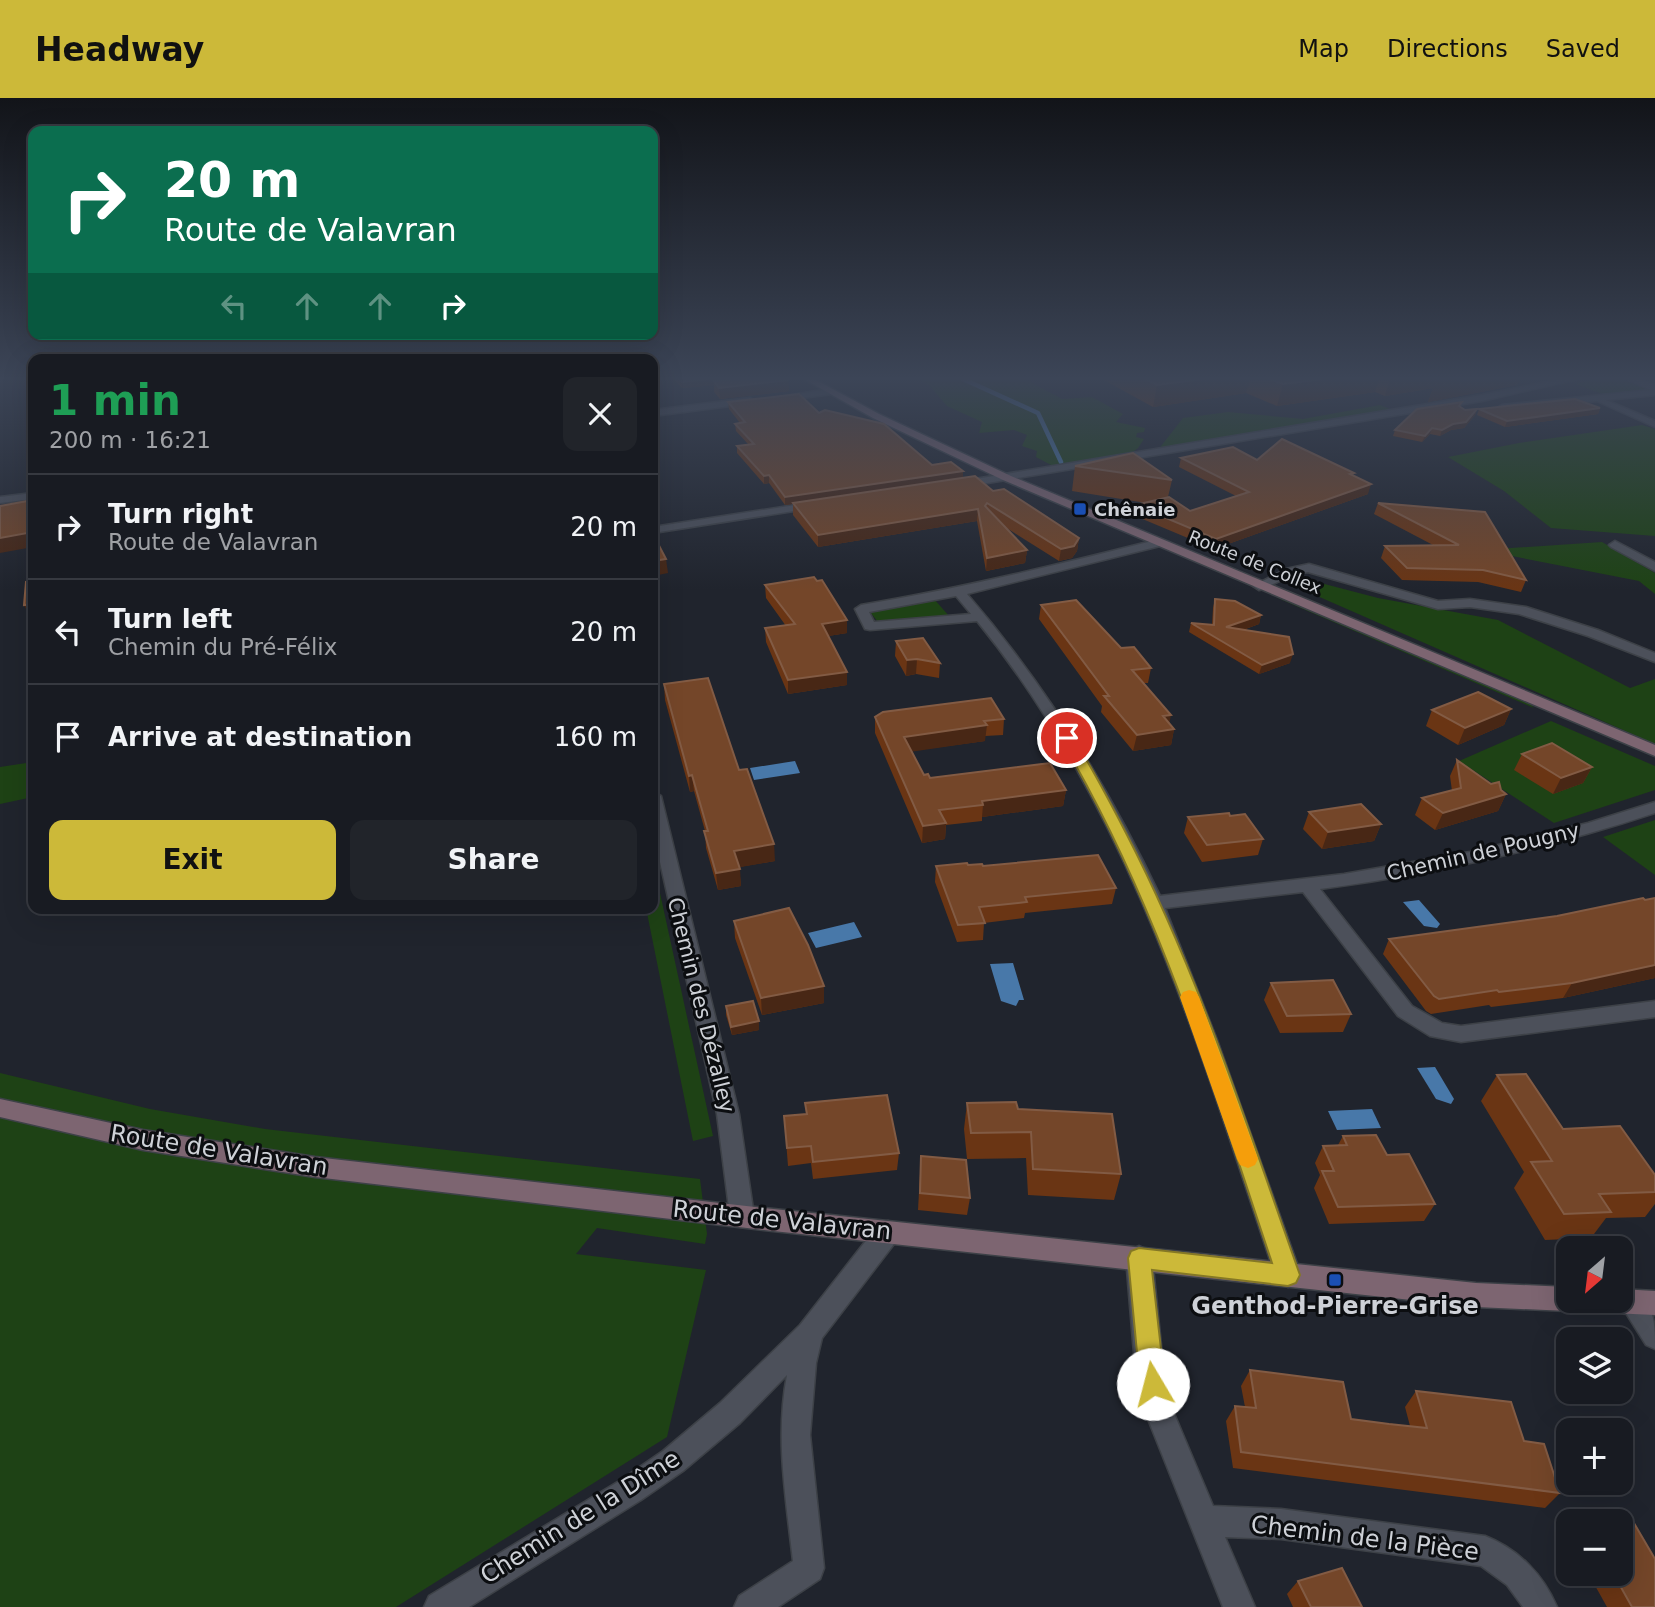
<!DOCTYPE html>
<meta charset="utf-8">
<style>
:root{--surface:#181b22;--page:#21242a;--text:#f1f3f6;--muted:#9fa1a5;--line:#363940;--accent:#ccb939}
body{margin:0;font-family:"DejaVu Sans",sans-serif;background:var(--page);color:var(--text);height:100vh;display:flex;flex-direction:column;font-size:26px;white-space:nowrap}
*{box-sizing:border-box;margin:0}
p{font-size:23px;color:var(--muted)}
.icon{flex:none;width:38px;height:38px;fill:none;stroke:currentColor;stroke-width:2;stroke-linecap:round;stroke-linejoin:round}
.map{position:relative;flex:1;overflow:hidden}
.details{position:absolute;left:28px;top:256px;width:630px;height:560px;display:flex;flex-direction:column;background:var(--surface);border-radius:14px;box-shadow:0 7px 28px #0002,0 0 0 2px var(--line)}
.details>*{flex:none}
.guide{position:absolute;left:28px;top:28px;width:630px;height:214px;border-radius:14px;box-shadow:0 7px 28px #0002,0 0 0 2px var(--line);background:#0b6e4f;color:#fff;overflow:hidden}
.needle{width:46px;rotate:208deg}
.buttons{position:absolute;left:1556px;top:1138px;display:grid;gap:14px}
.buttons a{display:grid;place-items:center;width:77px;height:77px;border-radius:14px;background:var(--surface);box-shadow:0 7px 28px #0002,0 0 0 2px var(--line);font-size:35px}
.pin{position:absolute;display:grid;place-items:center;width:60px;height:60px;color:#fff;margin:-30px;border:4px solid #fff;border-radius:50%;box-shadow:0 2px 7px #0007}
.me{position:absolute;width:77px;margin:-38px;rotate:352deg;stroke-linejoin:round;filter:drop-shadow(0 0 5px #0008)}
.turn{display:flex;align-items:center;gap:24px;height:147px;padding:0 21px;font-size:32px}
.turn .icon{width:91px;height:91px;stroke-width:2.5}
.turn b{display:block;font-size:49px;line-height:60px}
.lanes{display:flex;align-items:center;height:66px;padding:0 21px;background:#0003;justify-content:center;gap:35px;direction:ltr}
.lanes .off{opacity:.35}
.round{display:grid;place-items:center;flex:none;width:74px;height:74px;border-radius:14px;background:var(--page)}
.overview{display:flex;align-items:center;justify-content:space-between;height:119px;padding:0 21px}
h1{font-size:42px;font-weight:600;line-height:52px;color:#1e9e55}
.action{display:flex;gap:14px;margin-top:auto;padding:14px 21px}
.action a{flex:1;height:80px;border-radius:14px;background:var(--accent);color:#111;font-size:28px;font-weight:600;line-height:80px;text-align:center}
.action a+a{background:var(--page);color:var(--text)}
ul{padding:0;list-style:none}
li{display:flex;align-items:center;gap:21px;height:105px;padding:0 21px;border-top:2px solid var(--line)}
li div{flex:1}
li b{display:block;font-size:26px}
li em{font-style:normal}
header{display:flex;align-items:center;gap:42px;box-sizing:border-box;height:98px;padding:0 35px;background:var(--accent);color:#111}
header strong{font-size:33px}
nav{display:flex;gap:38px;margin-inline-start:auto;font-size:24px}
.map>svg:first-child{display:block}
</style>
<header>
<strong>Headway</strong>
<nav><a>Map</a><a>Directions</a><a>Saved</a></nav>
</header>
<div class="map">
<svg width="1655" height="1509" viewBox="0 0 1655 1509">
<rect width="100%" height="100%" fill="#20242d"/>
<g fill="#1e4215">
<polygon points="919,281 1025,281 1062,301 1092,299 1123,316 1116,324 1145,330 1144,334 1137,335 1136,339 1144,341 1138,350 1129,357 1053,368 1036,359 1037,353 1022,348 1027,337 1014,332 979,335 982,324 947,308 929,287"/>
<polygon points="1594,281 1622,281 1648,292 1608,298 1575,286"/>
<polygon points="1380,307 1392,312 1158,352 1183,320 1228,314 1303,321"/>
<polygon points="1642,327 1655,331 1655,438 1551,430 1504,393 1448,359 1519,345"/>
<polygon points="1602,444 1655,475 1655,496 1639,483 1481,452"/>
<polygon points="1313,483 1378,500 1498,522 1630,590 1655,581 1655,646 1299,490"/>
<polygon points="1275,499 1365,534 1528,604 1534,610"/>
<polygon points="934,501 949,518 878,524 870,514"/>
<polygon points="1551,623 1655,668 1655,692 1554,725 1459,663"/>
<polygon points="33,664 33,699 0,706 0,669"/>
<polygon points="1655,722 1655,777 1603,739"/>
<polygon points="653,763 713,1038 693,1043 646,810 653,810"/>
<polygon points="0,975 150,1011 265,1031 700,1081 707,1136 705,1146 597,1130 576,1156 706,1172 667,1339 396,1509 0,1509"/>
</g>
<g fill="#4878a9">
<polygon points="795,663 800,675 754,682 750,670"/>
<polygon points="1419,802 1440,826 1437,830 1424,828 1403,804"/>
<polygon points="854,824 862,839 816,850 808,835"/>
<polygon points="1013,865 1024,902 1019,902 1016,908 1001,903 990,866"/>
<polygon points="1435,969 1454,1001 1451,1006 1436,1001 1417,970"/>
<polygon points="1372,1011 1381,1030 1337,1032 1328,1013"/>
</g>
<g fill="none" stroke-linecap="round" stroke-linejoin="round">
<polyline stroke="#4878a9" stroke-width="4.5" points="963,281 1038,315 1061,364"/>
<g stroke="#3d4147" stroke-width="3">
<g id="street">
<polygon points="1562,281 1577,281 1482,303 957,390 952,387 957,384 1482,297"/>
<polygon points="1627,281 1638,281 1655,287 1655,297 1606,302 1655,323 1655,329 1597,303 1502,313 1497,310 1502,307 1651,292"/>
<polygon points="829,291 832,292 832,296 778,303 773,300"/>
<polygon points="750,300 755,303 753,305 653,318 653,312"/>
<polygon points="33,395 33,401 0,405 0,399"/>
<polygon points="815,404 821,407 819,409 653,435 653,429"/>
<path d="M1160,441L1166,445L1164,447L967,496C1045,586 1109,690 1160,798L1344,776L1470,754L1588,725L1655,704V715C1546,751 1434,776 1320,791L1412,908L1442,925L1461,928L1655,903V919L1461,944L1430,938L1398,918L1303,794L1165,810L1217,942L1301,1177L1297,1185L1288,1189L1279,1185L1275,1177C1199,950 1131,712 977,523L870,532L865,531L855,511L861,507C962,490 1061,466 1160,441ZM956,498L971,516L874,524L869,514Z"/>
<polygon points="1615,443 1655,464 1655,473 1611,449 1609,447"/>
<polygon points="1309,466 1438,503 1470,501 1526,509 1598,532 1655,555 1655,564 1588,538 1519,516 1470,509 1438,511 1308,474 1294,476 1263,491 1259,492 1253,488 1286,471"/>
<polygon points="653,693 661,698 739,1016 754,1118 751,1126 742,1129 733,1126 730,1118 717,1016 653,733"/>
<path d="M888,1123L897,1126L900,1134L897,1142L822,1240L816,1265L810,1337L824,1470L820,1481L778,1509H734L739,1498L793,1463C786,1401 775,1339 787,1277L740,1325L683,1373L641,1402L469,1509H424L429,1498L621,1382L663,1353L720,1305L800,1227L879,1126Z"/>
<path d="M1139,1148L1148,1152L1152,1160L1163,1267L1170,1306L1213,1408L1281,1411L1485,1438C1518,1451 1543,1476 1557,1509H1523L1507,1487L1481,1468L1281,1441L1225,1439L1255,1509H1223L1142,1306L1135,1267L1126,1160L1130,1152Z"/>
<path d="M1632,1192C1655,1202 1655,1228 1655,1251L1646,1247L1619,1204L1623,1195Z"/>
</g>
</g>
<g stroke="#3d4147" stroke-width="3">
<g id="secondary">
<polygon points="804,281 814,281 879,316 1011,378 1655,647 1655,658 1003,382 873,320"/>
<polygon points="0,1001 143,1032 315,1059 764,1110 1476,1185 1568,1189 1568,1202 1620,1202 1620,1191 1655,1193 1655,1217 1589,1214 1580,1211 1578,1207 1568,1213 1476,1209 764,1132 315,1079 143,1052 0,1019"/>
</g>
</g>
<use href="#street" fill="#4c505a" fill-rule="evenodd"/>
<use href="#secondary" fill="#7d6571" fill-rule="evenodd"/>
</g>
<g fill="#6a3514">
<polygon points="673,281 717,281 717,283 789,282 789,293 720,301 714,294 714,287 682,290"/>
<polygon points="1102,281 1520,281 1517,287 1428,304 1433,290 1385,298 1375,294 1277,308 1246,295 1153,309"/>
<polygon points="728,304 819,315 932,367 993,393 1079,440 1077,453 1072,460 1059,463 1005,429 1027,452 1025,465 986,473 977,423 818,449 793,417 793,406 785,407 769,385 764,386 737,355 737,348 748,346 736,333 735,326 740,325 729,311"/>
<polygon points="1462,304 1460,309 1465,312 1477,311 1475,317 1464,330 1451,332 1440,338 1430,336 1422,344 1393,338 1395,332"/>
<polygon points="1600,310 1598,316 1505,329 1477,317 1479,311"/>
<polygon points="1181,360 1257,362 1354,375 1353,377 1368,396 1214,451 1133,417 1135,407 1146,405 1072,393 1075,368 1172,382 1168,399 1190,413 1236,398 1179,369"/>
<polygon points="1378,405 1526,482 1521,494 1478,484 1402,482 1381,460 1385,448 1433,447 1374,416"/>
<polygon points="765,487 847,522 847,535 828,538 847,574 847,587 788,596 766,544 765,530 786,528 766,500"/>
<polygon points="1215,501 1261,517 1259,526 1243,532 1290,565 1259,576 1189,534 1191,525 1212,527 1213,510"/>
<polygon points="1041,507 1121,550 1151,570 1148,585 1144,585 1169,625 1174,631 1171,647 1133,653 1101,614 1102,608 1039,521"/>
<polygon points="896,543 940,565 939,580 916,576 906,578 895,558"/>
<polygon points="664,586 739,672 775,763 739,769 741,788 718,792 706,750 705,733 694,693 690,694 665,602"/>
<polygon points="1511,611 1504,627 1458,647 1426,628 1432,612"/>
<polygon points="875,619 1004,621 1003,637 985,638 985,643 911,653 924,677 930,680 1066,692 1063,708 982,719 982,723 946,727 945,741 922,745 875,635"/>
<polygon points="1522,656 1592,669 1583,685 1553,696 1514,672"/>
<polygon points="1457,662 1506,696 1498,713 1435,732 1415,717 1422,700 1452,693 1450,678"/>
<polygon points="1309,714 1381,726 1374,743 1322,751 1303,731"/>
<polygon points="1230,718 1263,741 1258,757 1202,764 1184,735 1188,719"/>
<polygon points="968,767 983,768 1116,790 1112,806 1025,815 1024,820 984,825 983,842 957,844 935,784 936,768"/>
<polygon points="1655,800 1655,880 1563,900 1491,909 1489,907 1431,916 1426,913 1383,856 1389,841 1557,818"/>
<polygon points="734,823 824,888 824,905 762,917 735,840"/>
<polygon points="1271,885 1351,916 1343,934 1280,935 1264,902"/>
<polygon points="726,908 759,923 759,932 732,937 726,917"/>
<polygon points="1497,977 1563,1031 1655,1077 1655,1106 1645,1119 1606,1120 1591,1140 1545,1142 1514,1090 1524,1074 1481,1003"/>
<polygon points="805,1005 899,1055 897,1072 813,1081 811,1065 788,1068 784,1018 806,1016"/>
<polygon points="967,1005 1018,1011 1121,1076 1114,1102 1028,1097 1026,1060 967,1061 964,1031"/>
<polygon points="1343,1038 1387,1057 1435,1106 1424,1123 1329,1126 1314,1090 1320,1077 1315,1065 1323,1048 1338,1047"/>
<polygon points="921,1058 970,1100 967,1117 918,1112"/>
<polygon points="1250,1272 1351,1321 1410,1328 1405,1309 1416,1293 1524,1343 1560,1395 1545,1410 1233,1370 1226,1323 1235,1308 1245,1309 1241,1288"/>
<polygon points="1588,1475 1620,1475 1655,1509 1607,1509"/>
<polygon points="1298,1483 1362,1509 1293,1509 1287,1496"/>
</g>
<g fill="#482715">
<polygon points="708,281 717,281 717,286 714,283 714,287 682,290 682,284"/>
<polygon points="1202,281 1250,281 1246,295 1153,309 1157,287"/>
<polygon points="1322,281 1379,281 1375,294 1277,308 1283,286"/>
<polygon points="1390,281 1520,281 1517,287 1428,304 1433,290 1385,298"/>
<polygon points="789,282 789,293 720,301 719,290"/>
<polygon points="1600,310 1598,316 1505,329 1507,323"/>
<polygon points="1477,311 1475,317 1464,330 1451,332 1440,338 1442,332"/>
<polygon points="1432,330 1430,336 1422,344 1425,338"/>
<polygon points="963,373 963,381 785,407 785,399"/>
<polygon points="769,377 769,385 764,386 764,378"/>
<polygon points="1371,386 1368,396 1214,451 1216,441"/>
<polygon points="978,411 977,423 818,449 818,437"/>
<polygon points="33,434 33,449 0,455 0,440"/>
<polygon points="1079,440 1077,453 1072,460 1059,463 1061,451"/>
<polygon points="1027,452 1025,465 986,473 987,460"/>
<polygon points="666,461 668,475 653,478 653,463"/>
<polygon points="33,506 33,518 30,519 24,507"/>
<polygon points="1261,517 1259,526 1223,539 1226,529"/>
<polygon points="847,522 847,535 822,539 822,526"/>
<polygon points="1293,556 1290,565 1259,576 1262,567"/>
<polygon points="917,561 916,576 906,578 907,562"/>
<polygon points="847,574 847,587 788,596 788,582"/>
<polygon points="1511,611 1504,627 1458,647 1465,630"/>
<polygon points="1171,617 1168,632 1174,631 1171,647 1133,653 1137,637 1163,618"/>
<polygon points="987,627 985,643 903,655 904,639"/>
<polygon points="1592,669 1583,685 1553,696 1561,680"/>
<polygon points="692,677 694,693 690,694 689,678"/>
<polygon points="1066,692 1063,708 982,719 983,707 982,703"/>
<polygon points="1506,696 1498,713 1435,732 1443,715"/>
<polygon points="946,725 945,741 922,745 923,728"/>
<polygon points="1381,726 1374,743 1322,751 1328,734"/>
<polygon points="774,746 775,763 735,770 734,753"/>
<polygon points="740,771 741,788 718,792 716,775"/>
<polygon points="1655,867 1655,880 1563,900 1572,885"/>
<polygon points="824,888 824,905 762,917 761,900"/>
<polygon points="759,923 759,932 732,937 731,929"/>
</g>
<g fill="#744629" stroke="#825b44" stroke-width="2">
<polygon points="679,281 708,281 682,284"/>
<polygon points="735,281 784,281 789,282 719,290 714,283"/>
<polygon points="1145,281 1202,281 1157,287"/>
<polygon points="1269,281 1322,281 1283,286"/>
<polygon points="799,296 819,315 825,312 884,326 932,367 951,364 963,373 785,399 769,377 764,378 737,348 754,346 735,326 745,324 728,304"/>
<polygon points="1575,301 1600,310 1507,323 1479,311"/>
<polygon points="1462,304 1459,308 1465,312 1477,311 1466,324 1453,326 1442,332 1432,330 1425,338 1395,332 1417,311"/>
<polygon points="1282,341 1354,375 1350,376 1371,386 1216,441 1135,407 1169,399 1190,413 1249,394 1181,360 1233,349 1257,362"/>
<polygon points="1133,355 1172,382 1075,368"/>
<polygon points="975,378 993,393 1004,391 1079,440 1074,448 1061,451 987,405 985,408 1027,452 987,460 978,411 818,437 793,405"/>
<polygon points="33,402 33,434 0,440 0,408"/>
<polygon points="1378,405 1485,414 1526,482 1483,472 1407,470 1385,448 1459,447"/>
<polygon points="653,436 666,461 653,463"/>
<polygon points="814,479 817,483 822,482 847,522 822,526 847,574 788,582 765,530 795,526 765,487"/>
<polygon points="33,483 33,506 24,507 26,484"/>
<polygon points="1215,501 1235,503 1261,517 1226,529 1289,539 1293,556 1262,567 1191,525 1214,527"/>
<polygon points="1076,502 1121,550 1134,549 1151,570 1132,572 1171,617 1163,618 1174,631 1137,637 1104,598 1109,598 1041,507"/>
<polygon points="923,540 940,565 917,561 907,562 896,543"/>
<polygon points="708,580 739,672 747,671 774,746 734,753 740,771 716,775 704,733 708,733 692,677 689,678 664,586"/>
<polygon points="1478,594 1511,611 1465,630 1432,612"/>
<polygon points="991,600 1004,621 984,623 987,627 904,639 924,677 928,676 930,680 1050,665 1066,692 982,703 983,707 939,712 946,725 923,728 875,619 883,614"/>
<polygon points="1552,645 1592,669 1561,680 1522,656"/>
<polygon points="1457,662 1491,686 1499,684 1501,692 1506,696 1443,715 1422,700 1461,690"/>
<polygon points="1361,706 1381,726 1328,734 1309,714"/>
<polygon points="1229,715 1230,718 1245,716 1263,741 1207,747 1188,719"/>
<polygon points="1098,757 1116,790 1025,799 1027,804 979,809 985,825 958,827 936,768 967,765 968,767 982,766 983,768"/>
<polygon points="1643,800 1645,802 1655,800 1655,867 1572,885 1499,894 1497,892 1439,901 1434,898 1389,841 1557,818"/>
<polygon points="789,810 808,847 824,888 761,900 734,823"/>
<polygon points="1333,882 1351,916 1287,918 1271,885"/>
<polygon points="753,903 759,923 731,929 726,908"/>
<polygon points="1526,976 1563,1031 1620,1028 1655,1077 1655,1094 1599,1096 1611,1114 1564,1116 1531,1064 1552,1063 1497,977"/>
<polygon points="887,997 899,1055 813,1064 811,1048 787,1050 784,1018 807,1016 805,1005"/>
<polygon points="1016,1004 1018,1011 1112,1016 1121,1076 1033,1071 1031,1034 971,1035 967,1005"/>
<polygon points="1376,1037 1387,1057 1409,1056 1435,1106 1338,1109 1322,1073 1334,1073 1323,1048 1347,1047 1343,1038"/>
<polygon points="921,1058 966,1062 970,1100 920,1095"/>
<polygon points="1250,1272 1343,1284 1351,1321 1389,1326 1427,1330 1416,1293 1511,1304 1524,1343 1544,1346 1560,1395 1241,1354 1235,1308 1256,1310"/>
<polygon points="1631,1420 1655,1461 1655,1509 1632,1509 1613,1475 1620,1475 1620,1423 1606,1423"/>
<polygon points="1342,1470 1362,1509 1311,1509 1298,1483"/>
</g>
<linearGradient id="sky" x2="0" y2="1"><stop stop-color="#121419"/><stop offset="0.57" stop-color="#3c4557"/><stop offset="1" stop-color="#3c4557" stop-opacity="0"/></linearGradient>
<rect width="1655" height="492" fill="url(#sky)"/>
<path fill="#ccb939" stroke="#857825" stroke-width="2" d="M1067,636L1072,638C1092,669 1109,702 1126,735C1199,876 1247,1028 1300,1177L1296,1185L1288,1188L1152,1172L1165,1286L1161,1295L1153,1299L1144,1295L1140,1286L1128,1160L1131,1153L1139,1150L1272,1165C1212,986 1157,803 1060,640Z"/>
<polygon fill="#f59e0b" points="1189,892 1196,894 1199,899 1258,1061 1255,1067 1248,1070 1240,1067 1237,1061 1180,899 1183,894"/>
<g fill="#1a4fb4" stroke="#0c0e11" stroke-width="2.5">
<rect x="1073" y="404" width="14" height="14" rx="3.5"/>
<rect x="1328" y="1175" width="14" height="14" rx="3.5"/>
</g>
<g text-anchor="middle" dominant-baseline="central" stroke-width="6" stroke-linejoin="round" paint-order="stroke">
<g font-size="18" font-weight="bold" fill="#ced1d7" stroke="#0c0e11" text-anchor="start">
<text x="1094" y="411">Chênaie</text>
</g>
<g font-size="18" fill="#ced1d7" stroke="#0c0e11">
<text transform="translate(1255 464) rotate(22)">Route de Collex</text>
</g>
<g font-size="21" fill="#ced1d7" stroke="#0c0e11">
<text transform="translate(1483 754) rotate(-13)">Chemin de Pougny</text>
<text transform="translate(701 907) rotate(76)">Chemin des Dézalley</text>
</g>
<g font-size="24" fill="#ced1d7" stroke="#0c0e11">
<text transform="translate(219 1052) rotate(9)">Route de Valavran</text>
<text transform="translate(782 1122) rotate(6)">Route de Valavran</text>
<text transform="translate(580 1419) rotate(-32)">Chemin de la Dîme</text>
<text transform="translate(1365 1440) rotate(7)">Chemin de la Pièce</text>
</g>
<g font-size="24" font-weight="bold" fill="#ced1d7" stroke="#0c0e11">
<text x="1335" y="1208">Genthod-Pierre-Grise</text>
</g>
</g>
</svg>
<div class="buttons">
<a><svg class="needle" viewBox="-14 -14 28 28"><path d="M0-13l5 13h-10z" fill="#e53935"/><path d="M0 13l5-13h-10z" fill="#9fa1a5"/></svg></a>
<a><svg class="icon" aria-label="layers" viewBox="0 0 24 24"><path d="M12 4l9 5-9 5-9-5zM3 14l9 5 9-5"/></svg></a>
<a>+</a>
<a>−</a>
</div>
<div class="pin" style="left:1067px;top:640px;background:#d93025"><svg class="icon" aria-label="arrive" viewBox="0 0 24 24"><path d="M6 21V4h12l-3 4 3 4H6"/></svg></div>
<svg class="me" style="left:1153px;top:1286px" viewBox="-20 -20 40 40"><circle r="19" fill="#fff"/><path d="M0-13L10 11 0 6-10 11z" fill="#ccb939"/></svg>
<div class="guide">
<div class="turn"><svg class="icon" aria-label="right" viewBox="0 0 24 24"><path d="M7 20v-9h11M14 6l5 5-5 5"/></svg><div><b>20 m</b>Route de Valavran</div></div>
<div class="lanes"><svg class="icon off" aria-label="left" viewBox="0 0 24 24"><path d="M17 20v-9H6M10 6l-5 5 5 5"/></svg><svg class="icon off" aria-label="ahead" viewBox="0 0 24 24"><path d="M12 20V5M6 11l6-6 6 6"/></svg><svg class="icon off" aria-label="ahead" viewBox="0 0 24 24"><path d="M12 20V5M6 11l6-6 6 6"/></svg><svg class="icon" aria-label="right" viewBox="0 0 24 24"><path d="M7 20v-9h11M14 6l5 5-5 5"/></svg></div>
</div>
<section class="details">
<div class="overview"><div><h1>1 min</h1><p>200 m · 16:21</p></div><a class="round"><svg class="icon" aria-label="close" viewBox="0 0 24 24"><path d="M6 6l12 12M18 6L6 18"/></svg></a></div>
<ul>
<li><svg class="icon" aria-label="right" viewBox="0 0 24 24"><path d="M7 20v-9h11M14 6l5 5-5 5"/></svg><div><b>Turn right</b><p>Route de Valavran</p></div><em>20 m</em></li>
<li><svg class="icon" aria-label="left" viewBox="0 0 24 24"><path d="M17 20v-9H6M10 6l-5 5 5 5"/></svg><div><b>Turn left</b><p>Chemin du Pré-Félix</p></div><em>20 m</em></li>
<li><svg class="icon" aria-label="arrive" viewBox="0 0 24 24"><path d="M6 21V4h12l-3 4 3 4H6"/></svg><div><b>Arrive at destination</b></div><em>160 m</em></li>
</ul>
<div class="action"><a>Exit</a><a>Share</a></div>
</section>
</div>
